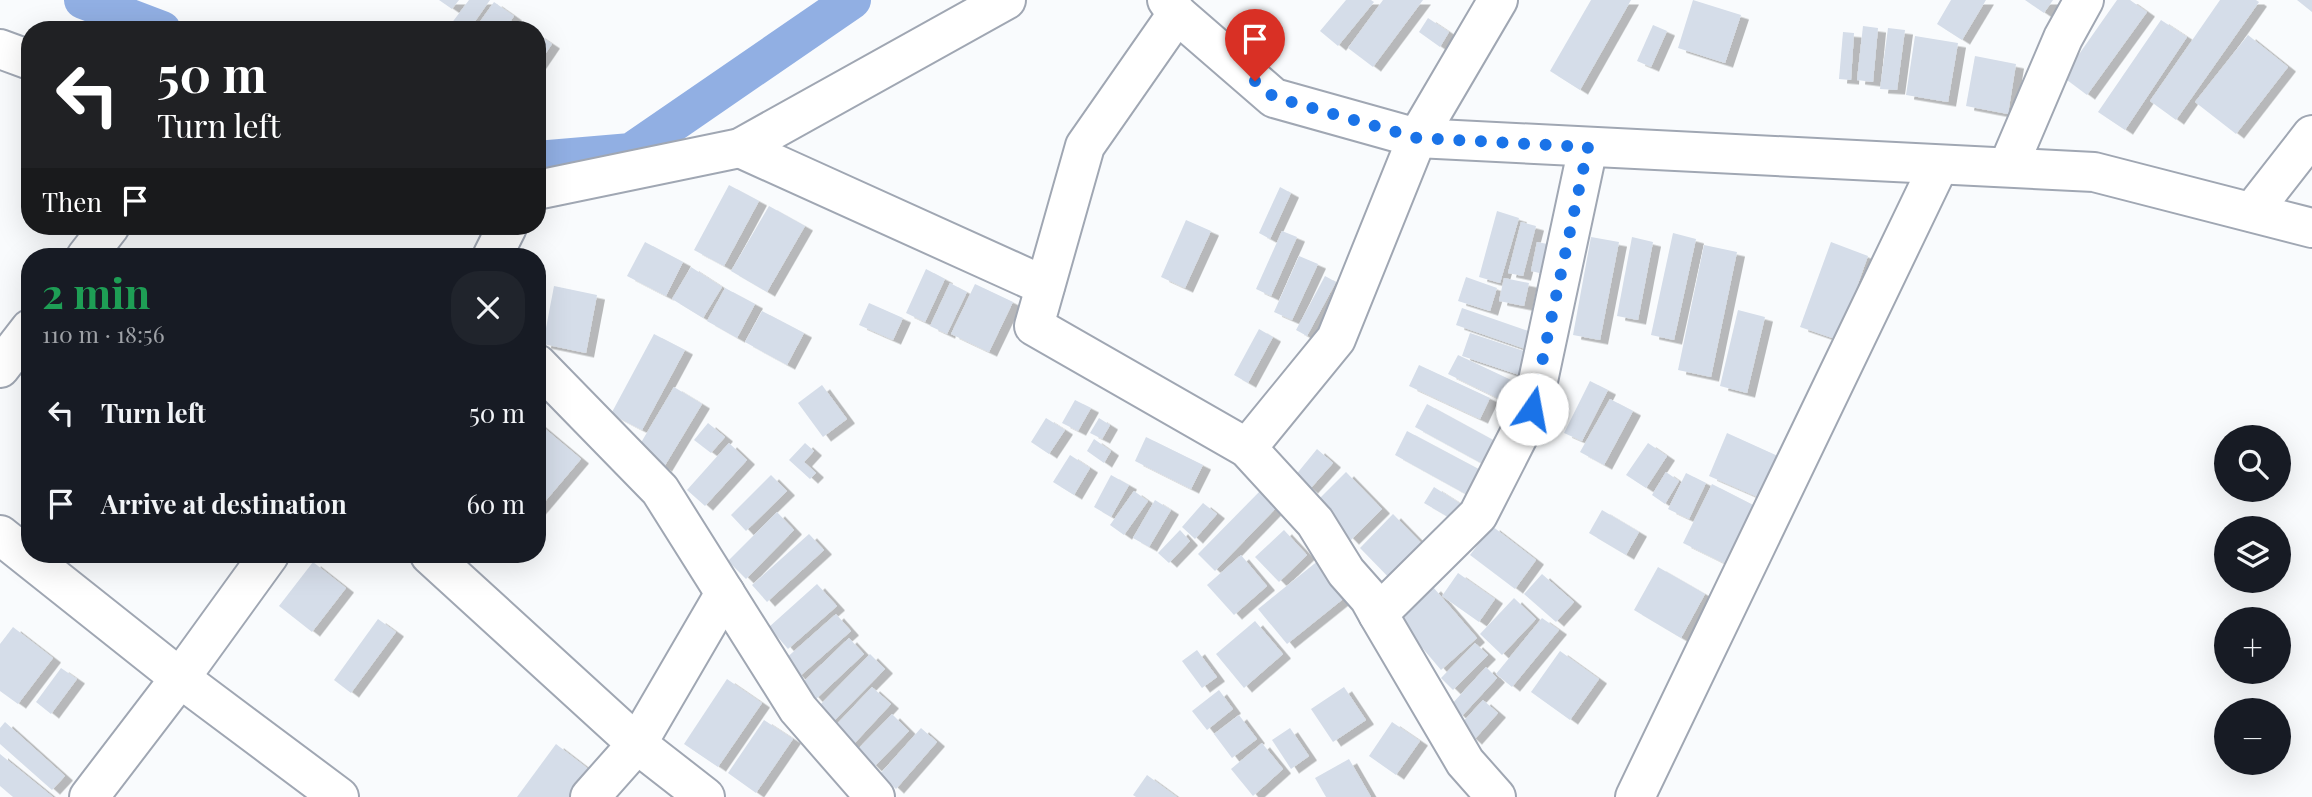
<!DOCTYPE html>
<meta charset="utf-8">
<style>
:root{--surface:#171b24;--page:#20242c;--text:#f1f3f6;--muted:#9ea1a6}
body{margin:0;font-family:"Playfair Display",serif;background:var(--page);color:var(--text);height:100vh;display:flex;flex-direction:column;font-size:26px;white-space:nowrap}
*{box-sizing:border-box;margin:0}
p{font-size:23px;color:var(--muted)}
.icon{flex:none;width:38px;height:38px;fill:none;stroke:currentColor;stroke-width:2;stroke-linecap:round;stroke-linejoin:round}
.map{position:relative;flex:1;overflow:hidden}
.details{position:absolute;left:21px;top:248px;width:525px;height:315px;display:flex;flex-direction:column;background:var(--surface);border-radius:28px;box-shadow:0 7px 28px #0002}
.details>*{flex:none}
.hud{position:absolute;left:21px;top:21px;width:525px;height:214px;border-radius:28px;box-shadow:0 7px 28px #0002;background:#202124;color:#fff;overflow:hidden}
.controls{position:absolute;left:2214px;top:425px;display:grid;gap:14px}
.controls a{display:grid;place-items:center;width:77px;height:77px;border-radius:50%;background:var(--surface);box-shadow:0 7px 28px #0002;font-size:35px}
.pin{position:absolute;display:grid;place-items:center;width:60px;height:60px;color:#fff;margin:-72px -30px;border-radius:50% 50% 50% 0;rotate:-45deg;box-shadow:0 0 7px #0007}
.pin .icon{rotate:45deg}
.me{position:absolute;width:77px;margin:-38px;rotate:12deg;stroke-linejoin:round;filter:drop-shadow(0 0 5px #0008)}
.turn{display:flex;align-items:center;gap:24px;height:147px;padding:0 21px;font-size:32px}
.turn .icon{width:91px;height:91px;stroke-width:2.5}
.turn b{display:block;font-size:49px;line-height:60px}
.then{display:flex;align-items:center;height:66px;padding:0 21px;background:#0003;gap:14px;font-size:26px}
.round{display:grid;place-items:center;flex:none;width:74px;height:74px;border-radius:28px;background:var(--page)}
.summary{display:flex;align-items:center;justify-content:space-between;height:119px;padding:0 21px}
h1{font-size:42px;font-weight:700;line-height:52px;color:#1e9e55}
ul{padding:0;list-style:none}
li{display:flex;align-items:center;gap:21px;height:91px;padding:0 21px}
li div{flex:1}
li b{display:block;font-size:26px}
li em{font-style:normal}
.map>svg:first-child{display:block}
</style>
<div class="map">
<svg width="2312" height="797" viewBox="0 0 2312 797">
<defs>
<filter id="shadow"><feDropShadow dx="8" dy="4.5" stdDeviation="0" flood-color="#0004"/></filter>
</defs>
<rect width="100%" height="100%" fill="#f9fbfd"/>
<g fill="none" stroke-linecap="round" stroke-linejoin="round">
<g stroke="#91afe3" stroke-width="38">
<polyline points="83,0 162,30"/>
<polyline points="537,160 631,152 852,0"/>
</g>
</g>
<g fill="#d5dde9" filter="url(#shadow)">
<polygon points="439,0 459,0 452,9"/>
<polygon points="469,0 490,0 469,30 459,30 451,24"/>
<polygon points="1346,0 1371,0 1374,2 1338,46 1320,31"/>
<polygon points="1383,0 1423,0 1373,67 1348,48"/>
<polygon points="1591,0 1631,0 1580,90 1550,71"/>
<polygon points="1693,0 1741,15 1725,63 1678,48"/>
<polygon points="1951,0 1986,0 1962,40 1937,24"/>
<polygon points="2025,0 2053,0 2044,13"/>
<polygon points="2117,0 2130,0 2147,12 2087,95 2063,77"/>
<polygon points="2220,0 2256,0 2259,2 2176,120 2150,101"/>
<polygon points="2297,0 2312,0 2312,12"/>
<polygon points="494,2 514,16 505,30 474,30"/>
<polygon points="1428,18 1449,32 1440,47 1419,32"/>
<polygon points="2161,20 2187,37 2125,130 2098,112"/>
<polygon points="1653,25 1667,31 1651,67 1637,61"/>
<polygon points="1863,26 1878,28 1873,82 1857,80"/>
<polygon points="1888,28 1905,30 1897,90 1880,89"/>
<polygon points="1843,32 1854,33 1851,80 1839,79"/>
<polygon points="537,34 552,44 537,66"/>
<polygon points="2248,35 2288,67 2236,134 2195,102"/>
<polygon points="1915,36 1958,43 1948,102 1906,95"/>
<polygon points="1975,56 2016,64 2008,114 1966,106"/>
<polygon points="729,185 759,201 724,266 694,250"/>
<polygon points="1280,187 1291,193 1270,239 1259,233"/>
<polygon points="769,206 805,226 767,292 731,271"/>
<polygon points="1497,211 1519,218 1500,283 1479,277"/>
<polygon points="1186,220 1211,231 1185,288 1161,277"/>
<polygon points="1521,222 1536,226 1523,276 1508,273"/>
<polygon points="1282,231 1297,237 1271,296 1256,289"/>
<polygon points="1673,233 1696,239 1674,340 1651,335"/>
<polygon points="1591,237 1619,242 1600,340 1573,335"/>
<polygon points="1632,237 1653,242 1638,320 1617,316"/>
<polygon points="645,242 683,262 666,296 627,276"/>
<polygon points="1537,242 1558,246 1552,276 1531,271"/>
<polygon points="1831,242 1868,256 1838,340 1800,327"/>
<polygon points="1704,245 1737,252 1711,377 1678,370"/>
<polygon points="1299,256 1318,264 1292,320 1274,312"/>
<polygon points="691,267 722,287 703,318 672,299"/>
<polygon points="926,269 945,279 925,322 906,313"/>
<polygon points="1325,276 1336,282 1307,336 1296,330"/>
<polygon points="1466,277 1497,288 1490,311 1458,301"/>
<polygon points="1504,278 1529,283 1524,306 1499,301"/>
<polygon points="950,283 967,292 947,334 930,326"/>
<polygon points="975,284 1013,302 989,352 951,334"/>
<polygon points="554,286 597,295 586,353 543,344"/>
<polygon points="725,288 755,304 737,338 707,321"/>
<polygon points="869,303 903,318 893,340 859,325"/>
<polygon points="1462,308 1540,335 1534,352 1456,325"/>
<polygon points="1738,310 1765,317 1747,393 1720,386"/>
<polygon points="762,311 804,333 787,365 745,342"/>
<polygon points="1259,329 1273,337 1248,383 1234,375"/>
<polygon points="1470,333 1533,354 1525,377 1462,356"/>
<polygon points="654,334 685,350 642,430 611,414"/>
<polygon points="1458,355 1526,387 1516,407 1448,374"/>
<polygon points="1419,365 1490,398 1480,419 1409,386"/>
<polygon points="1590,381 1608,390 1582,441 1564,433"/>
<polygon points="822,385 847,419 823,437 798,403"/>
<polygon points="674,387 702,404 664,467 636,451"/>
<polygon points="1610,399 1633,411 1604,465 1580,452"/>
<polygon points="1075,400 1091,408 1078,431 1062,423"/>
<polygon points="1427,404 1493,440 1481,463 1415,427"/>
<polygon points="1046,418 1065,430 1049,454 1031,442"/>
<polygon points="1099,418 1110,425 1102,439 1090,433"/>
<polygon points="537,422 581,459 537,511"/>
<polygon points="708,423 725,437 711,453 694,440"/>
<polygon points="1407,431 1484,472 1471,497 1395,455"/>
<polygon points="1727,433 1780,457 1762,499 1709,476"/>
<polygon points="1146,437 1203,465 1191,489 1135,461"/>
<polygon points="1094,439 1111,451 1104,463 1087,451"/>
<polygon points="729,443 747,460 705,506 687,490"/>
<polygon points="805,443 814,451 804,462 816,473 810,479 789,460"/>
<polygon points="1648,443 1667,456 1646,488 1626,475"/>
<polygon points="1317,449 1333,463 1310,489 1295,476"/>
<polygon points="1070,455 1090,468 1074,495 1053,482"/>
<polygon points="1346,472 1382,509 1351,540 1315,503"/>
<polygon points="1666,472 1679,481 1665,504 1652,495"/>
<polygon points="1686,473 1706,483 1689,519 1668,509"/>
<polygon points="771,475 787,491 746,531 731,515"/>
<polygon points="1111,475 1129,485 1111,517 1094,507"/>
<polygon points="1712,484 1757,507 1728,565 1683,543"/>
<polygon points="1434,487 1464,506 1455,521 1424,503"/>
<polygon points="1134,491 1148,501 1124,535 1110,525"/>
<polygon points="1260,491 1277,507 1215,571 1198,554"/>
<polygon points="1155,500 1171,510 1149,547 1133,538"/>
<polygon points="1203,503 1217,514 1195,539 1182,527"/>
<polygon points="1602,510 1639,532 1626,555 1589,533"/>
<polygon points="777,512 794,530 746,579 728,561"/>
<polygon points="1393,514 1429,551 1396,585 1360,548"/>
<polygon points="1492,526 1536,560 1515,589 1470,555"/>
<polygon points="1180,530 1190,541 1169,563 1158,553"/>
<polygon points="1284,530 1307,555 1279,582 1255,557"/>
<polygon points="809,534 824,550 767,602 752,585"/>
<polygon points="1241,555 1267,586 1234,615 1207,585"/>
<polygon points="1324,556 1353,591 1287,644 1258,609"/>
<polygon points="313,562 346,588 312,632 279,606"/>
<polygon points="1658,567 1705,594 1681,638 1634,610"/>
<polygon points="1458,573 1495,599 1479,622 1442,596"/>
<polygon points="1542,574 1574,602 1556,622 1524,594"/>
<polygon points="817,584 837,606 788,649 769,627"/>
<polygon points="1433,587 1477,638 1441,670 1397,618"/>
<polygon points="1514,598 1536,619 1502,655 1480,634"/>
<polygon points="836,614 851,631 799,677 784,660"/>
<polygon points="1542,618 1559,630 1512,687 1496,674"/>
<polygon points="378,619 396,632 351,693 334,680"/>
<polygon points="1255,621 1283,654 1244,688 1216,654"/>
<polygon points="13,627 53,658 18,704 0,691 0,644"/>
<polygon points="849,638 864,654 816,699 802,683"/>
<polygon points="1475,643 1488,655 1453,690 1441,678"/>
<polygon points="1197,650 1217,677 1202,688 1182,661"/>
<polygon points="1560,651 1599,679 1570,720 1531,692"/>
<polygon points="870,654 885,669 830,725 815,710"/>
<polygon points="1486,667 1497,678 1461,717 1450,706"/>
<polygon points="61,668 77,679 51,714 36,702"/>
<polygon points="727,679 762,703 718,767 684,744"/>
<polygon points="872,687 891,704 853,745 834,727"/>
<polygon points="1344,687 1366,720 1333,742 1311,709"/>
<polygon points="1219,690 1233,709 1207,730 1192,711"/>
<polygon points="1483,700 1498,713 1474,740 1459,726"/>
<polygon points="892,714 909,731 874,767 857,750"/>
<polygon points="1239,715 1257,739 1232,758 1214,734"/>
<polygon points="764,720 793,739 756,793 728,773"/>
<polygon points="5,722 65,776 52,790 0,744 0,728"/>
<polygon points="1392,722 1420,741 1396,775 1369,756"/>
<polygon points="921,728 937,742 896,789 880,774"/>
<polygon points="1290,728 1309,756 1291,769 1272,740"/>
<polygon points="1262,743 1283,769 1253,796 1231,769"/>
<polygon points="556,744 591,771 572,797 517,797"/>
<polygon points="0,754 53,797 13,797 0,786"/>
<polygon points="1349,759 1371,797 1326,797 1315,778"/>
<polygon points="1147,775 1177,797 1136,797 1133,795"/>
</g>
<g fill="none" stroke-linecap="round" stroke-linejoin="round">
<g stroke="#a0a7b3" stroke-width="42">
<g id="minor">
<polyline points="1177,14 1085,146 1034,326 1247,448 1315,522 1346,572 1369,598 1378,614"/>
<polyline points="0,49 30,60"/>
<polyline points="740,148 1045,286"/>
<polyline points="2008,167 2063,38 2084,0"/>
<polyline points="537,190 740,148 1006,0"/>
<polyline points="2252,212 2312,135"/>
<polyline points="86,257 110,226"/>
<polyline points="492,257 507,227 504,226"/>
<polyline points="537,364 660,490 798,709 875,797"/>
<polyline points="0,368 30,329"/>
<polyline points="1247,448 1336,339 1417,138 1498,0"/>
<polyline points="0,535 180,678 339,797"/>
<polyline points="430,555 637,744 590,797"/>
<polyline points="89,797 180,678 269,555"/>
<polyline points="705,797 637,744 725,593"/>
<polyline points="1496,797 1465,762 1378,614 1478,515 1532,409 1588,147"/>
<polyline points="1635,797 1939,165"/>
</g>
</g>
<g stroke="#a0a7b3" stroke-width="42">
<polyline id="major" points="1167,0 1177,14 1274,98 1417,138 2094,172 2312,228"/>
</g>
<use href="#minor" stroke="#fff" stroke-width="38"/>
<use href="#major" stroke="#fff" stroke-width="38"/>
</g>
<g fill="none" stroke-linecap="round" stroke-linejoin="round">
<polyline stroke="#1a73e8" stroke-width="12" stroke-dasharray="0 21.6" points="1255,81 1274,97 1417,138 1588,147 1532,409"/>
</g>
</svg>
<div class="controls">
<a><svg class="icon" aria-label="search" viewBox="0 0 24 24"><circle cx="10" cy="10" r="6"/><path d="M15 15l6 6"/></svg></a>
<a><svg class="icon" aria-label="layers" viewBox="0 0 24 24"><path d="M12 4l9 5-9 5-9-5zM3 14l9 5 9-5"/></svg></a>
<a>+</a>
<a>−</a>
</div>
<div class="pin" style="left:1255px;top:81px;background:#d93025"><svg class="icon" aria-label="arrive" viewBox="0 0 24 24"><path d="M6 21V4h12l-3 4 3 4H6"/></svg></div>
<svg class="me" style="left:1532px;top:409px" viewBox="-20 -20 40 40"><circle r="19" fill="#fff"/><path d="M0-13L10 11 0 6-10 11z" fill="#1a73e8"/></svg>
<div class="hud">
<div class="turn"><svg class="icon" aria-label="left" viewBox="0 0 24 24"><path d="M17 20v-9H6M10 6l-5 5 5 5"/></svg><div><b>50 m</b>Turn left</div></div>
<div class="then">Then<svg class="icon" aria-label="arrive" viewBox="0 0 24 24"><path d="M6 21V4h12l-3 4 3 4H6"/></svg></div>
</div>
<section class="details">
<div class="summary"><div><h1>2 min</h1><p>110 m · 18:56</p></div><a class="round"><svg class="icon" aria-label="close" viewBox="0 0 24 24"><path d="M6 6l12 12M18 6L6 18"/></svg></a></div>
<ul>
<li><svg class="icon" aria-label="left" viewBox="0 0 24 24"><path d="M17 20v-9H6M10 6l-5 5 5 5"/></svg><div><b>Turn left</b></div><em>50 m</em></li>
<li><svg class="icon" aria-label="arrive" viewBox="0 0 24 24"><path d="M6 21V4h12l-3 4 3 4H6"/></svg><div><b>Arrive at destination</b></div><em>60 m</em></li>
</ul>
</section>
</div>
